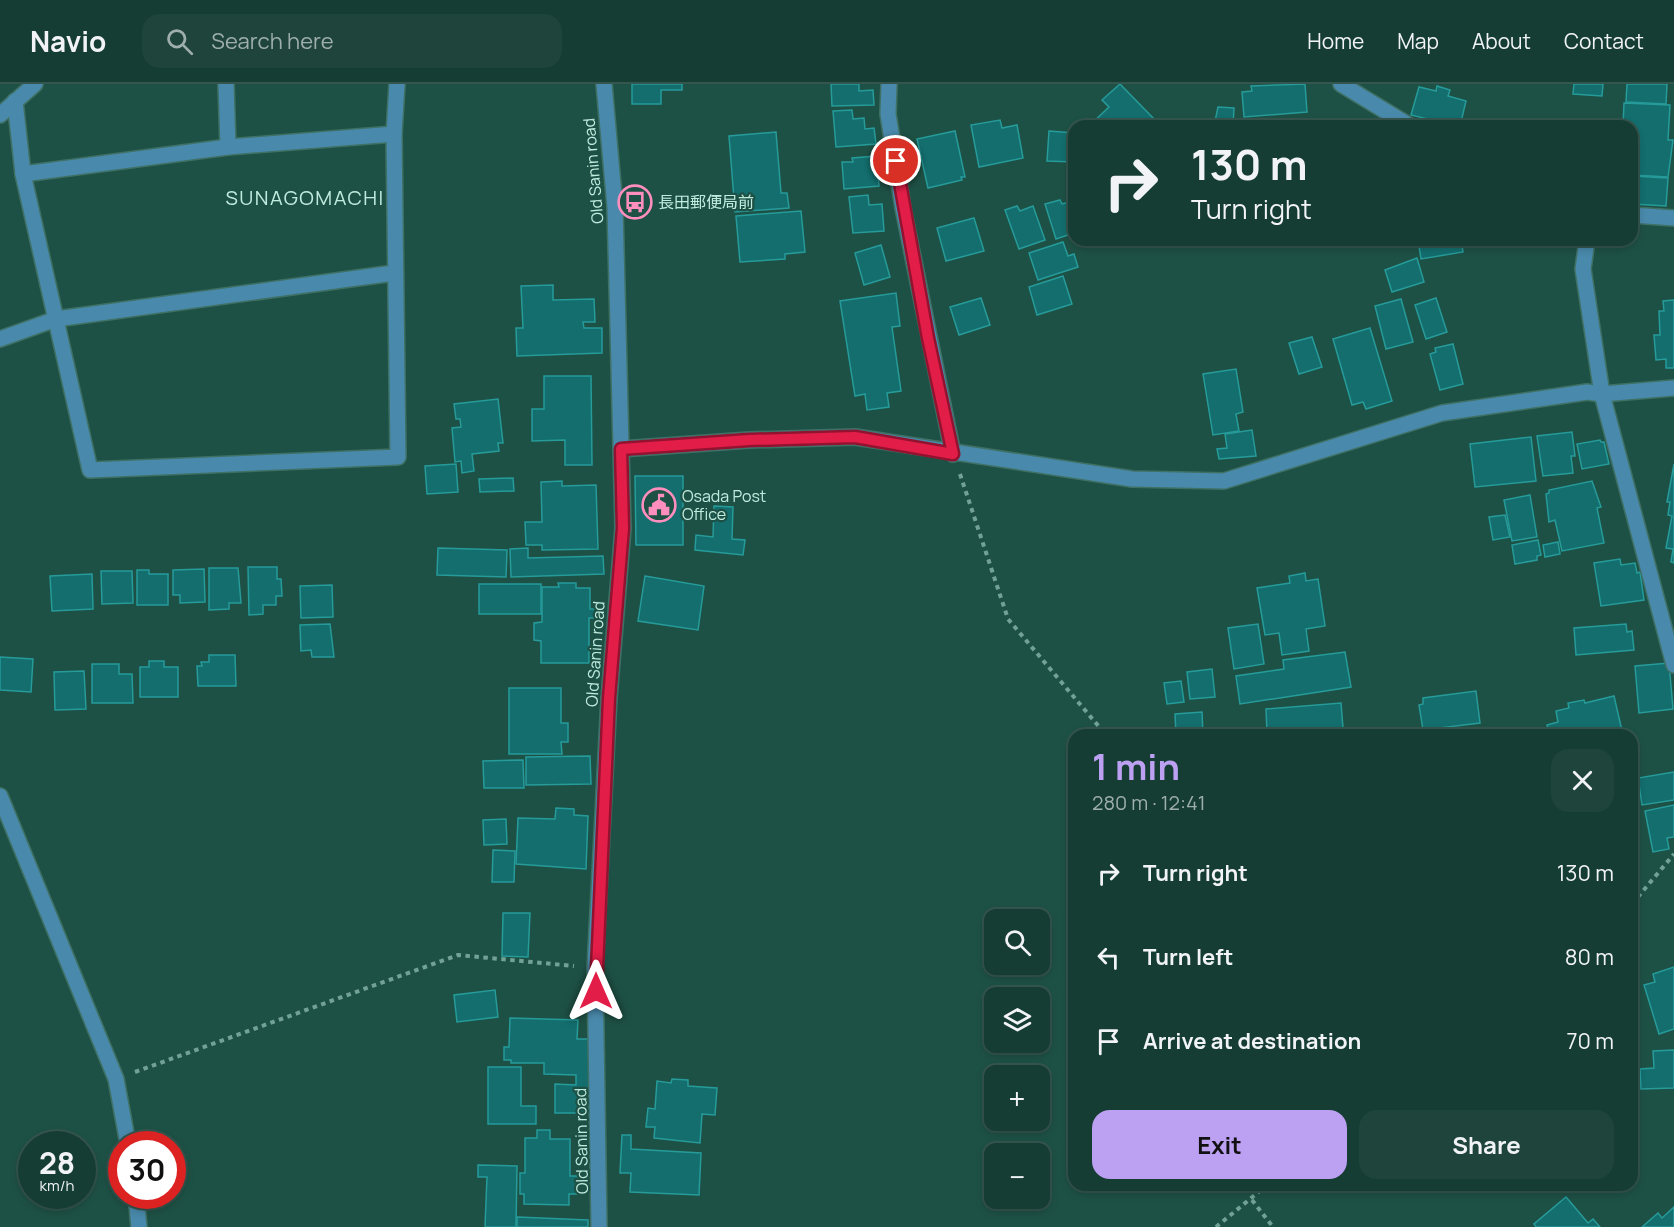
<!DOCTYPE html>
<meta charset="utf-8">
<style>
:root{--surface:#163d34;--page:#1f443c;--text:#f1f3f6;--muted:#9eaeac;--line:#35564f;--accent:#bca0f2}
body{margin:0;font-family:Manrope,"Noto Sans JP",sans-serif;background:var(--page);color:var(--text);height:100vh;display:flex;flex-direction:column;font-size:22px;white-space:nowrap}
*{box-sizing:border-box;margin:0}
p{font-size:20px;color:var(--muted)}
.icon{flex:none;width:33px;height:33px;fill:none;stroke:currentColor;stroke-width:2;stroke-linecap:round;stroke-linejoin:round}
.map{position:relative;flex:1;overflow:hidden}
.drawer{position:absolute;left:1068px;top:645px;width:570px;height:462px;display:flex;flex-direction:column;background:var(--surface);border-radius:18px;box-shadow:0 3px 9px #0003,0 0 0 2px var(--line)}
.drawer>*{flex:none}
.top-card{position:absolute;left:1068px;top:36px;width:570px;height:126px;border-radius:18px;box-shadow:0 3px 9px #0003,0 0 0 2px var(--line);background:#163d34;color:var(--text);overflow:hidden}
.controls{position:absolute;left:984px;top:825px;display:grid;gap:12px}
.controls a{display:grid;place-items:center;width:66px;height:66px;border-radius:12px;background:var(--surface);box-shadow:0 3px 9px #0003,0 0 0 2px var(--line);font-size:30px}
.speed{position:absolute;left:18px;top:1047px;display:flex;gap:12px;font-size:30px;font-weight:700;text-align:center}
.speed>*{display:grid;place-content:center;width:78px;height:78px;border-radius:50%;background:var(--surface);box-shadow:0 3px 9px #0003,0 0 0 2px var(--line);line-height:1}
.speed small{font-size:15px;font-weight:400}
.speed .limit{border:9px solid #d22;background:#fff;color:#111}
.pin{position:absolute;display:grid;place-items:center;width:51px;height:51px;color:#fff;margin:-26px;border:3px solid #fff;border-radius:50%;box-shadow:0 2px 6px #0007}
.me{position:absolute;width:66px;margin:-33px;rotate:0deg;stroke-linejoin:round;filter:drop-shadow(0 0 4px #0008)}
.turn{display:flex;align-items:center;gap:21px;height:126px;padding:0 24px;font-size:27px}
.turn .icon{width:78px;height:78px;stroke-width:2.5}
.turn b{display:block;font-size:42px;line-height:51px}
.round{display:grid;place-items:center;flex:none;width:63px;height:63px;border-radius:18px;background:var(--page)}
.summary{display:flex;align-items:center;justify-content:space-between;height:102px;padding:0 24px}
h1{font-size:36px;font-weight:700;line-height:45px;color:var(--accent)}
.button{display:flex;gap:12px;margin-top:auto;padding:12px 24px}
.button a{flex:1;height:69px;border-radius:18px;background:var(--accent);color:#111;font-size:24px;font-weight:700;line-height:69px;text-align:center}
.button a+a{background:var(--page);color:var(--text)}
ul{padding:0;list-style:none}
li{display:flex;align-items:center;gap:18px;height:84px;padding:0 24px}
li div{flex:1}
li b{display:block;font-size:22px}
li em{font-style:normal}
header{display:flex;align-items:center;gap:36px;box-sizing:border-box;height:84px;padding:0 30px;background:var(--surface);border-bottom:2px solid var(--line)}
header strong{font-size:28px}
nav{display:flex;gap:33px;margin-inline-start:auto;font-size:21px}
.search{width:420px;height:54px;background:var(--page);display:flex;align-items:center;gap:15px;box-sizing:border-box;padding:0 21px;border-radius:18px;color:var(--muted);font-size:22px}
.map>svg:first-child{display:block}
</style>
<header>
<strong>Navio</strong>
<div class="search"><svg class="icon" aria-label="search" viewBox="0 0 24 24"><circle cx="10" cy="10" r="6"/><path d="M15 15l6 6"/></svg>Search here</div>
<nav><a>Home</a><a>Map</a><a>About</a><a>Contact</a></nav>
</header>
<div class="map">
<svg width="1674" height="1143" viewBox="0 0 1674 1143">
<rect width="100%" height="100%" fill="#1e5145"/>
<g fill="#136e6d" stroke="#269b9a" stroke-width="1.5">
<polygon points="632,0 682,0 682,6 661,6 661,20 632,20"/>
<polygon points="831,0 859,0 859,7 873,6 874,21 832,22"/>
<polygon points="1120,0 1154,35 1146,42 1089,42 1109,23 1102,16"/>
<polygon points="1305,0 1307,28 1244,33 1242,8 1252,7 1251,2"/>
<polygon points="1574,0 1603,0 1602,12 1573,10"/>
<polygon points="1627,0 1667,0 1666,20 1626,18"/>
<polygon points="1437,2 1450,6 1448,12 1466,17 1460,42 1435,42 1436,37 1411,31 1419,3 1436,7"/>
<polygon points="1624,19 1670,21 1668,56 1673,56 1668,93 1632,91 1632,42 1623,42"/>
<polygon points="1218,23 1234,24 1233,42 1214,42"/>
<polygon points="852,26 853,35 864,34 865,45 874,44 876,60 836,63 833,27"/>
<polygon points="1000,36 1002,44 1017,41 1023,74 979,83 971,41"/>
<polygon points="955,47 965,93 961,93 962,96 928,104 917,55"/>
<polygon points="1049,47 1074,49 1074,78 1047,77"/>
<polygon points="776,48 781,109 787,109 789,124 735,128 729,52"/>
<polygon points="877,72 879,102 844,105 842,78 853,78 852,74"/>
<polygon points="1632,92 1668,94 1666,122 1632,120"/>
<polygon points="868,111 869,121 882,120 884,147 853,149 849,113"/>
<polygon points="1060,116 1062,120 1074,117 1074,149 1056,155 1045,120"/>
<polygon points="1017,122 1020,127 1033,122 1045,156 1019,165 1005,126"/>
<polygon points="801,127 805,168 785,170 785,175 740,178 736,132"/>
<polygon points="974,134 984,167 946,177 937,144"/>
<polygon points="1418,156 1461,156 1463,168 1421,175"/>
<polygon points="1063,158 1068,172 1074,170 1078,183 1038,196 1029,169"/>
<polygon points="881,161 890,193 864,201 855,169"/>
<polygon points="1417,174 1424,198 1392,208 1385,186"/>
<polygon points="1063,192 1072,220 1037,231 1029,203"/>
<polygon points="553,201 553,216 594,215 595,238 583,238 584,244 602,244 602,269 517,272 516,244 523,244 521,202"/>
<polygon points="896,209 900,242 892,243 901,307 887,309 889,323 867,326 865,310 855,312 840,217"/>
<polygon points="981,214 990,241 959,251 950,223"/>
<polygon points="1436,214 1447,248 1426,255 1415,221"/>
<polygon points="1401,215 1413,258 1386,265 1375,222"/>
<polygon points="1674,216 1674,284 1666,284 1666,275 1656,276 1654,251 1660,251 1659,227 1664,227 1663,217"/>
<polygon points="1370,244 1392,317 1366,325 1363,318 1352,321 1333,255"/>
<polygon points="1312,253 1322,283 1299,290 1289,259"/>
<polygon points="1453,260 1463,300 1440,306 1430,270 1436,268 1435,264"/>
<polygon points="1236,285 1243,328 1236,330 1239,347 1213,351 1203,290"/>
<polygon points="544,292 591,292 592,381 565,381 565,356 532,357 532,325 544,325"/>
<polygon points="498,315 503,359 498,359 499,367 472,370 474,387 462,389 461,377 455,378 452,344 461,343 460,335 456,335 454,320"/>
<polygon points="1252,346 1256,372 1219,375 1217,365 1227,364 1225,350"/>
<polygon points="1572,348 1575,372 1571,372 1573,389 1543,392 1537,352"/>
<polygon points="1531,353 1536,397 1475,403 1470,360"/>
<polygon points="1600,356 1601,358 1604,358 1609,380 1582,385 1577,360"/>
<polygon points="456,380 458,408 427,410 425,382"/>
<polygon points="1674,380 1674,479 1671,478 1673,465 1666,464 1672,432 1668,431 1670,418 1667,418"/>
<polygon points="635,392 683,392 683,461 636,461"/>
<polygon points="513,394 514,407 480,408 479,395"/>
<polygon points="562,397 562,402 596,401 598,465 542,466 542,461 526,461 525,438 542,438 541,398"/>
<polygon points="1592,397 1601,423 1597,424 1604,459 1562,467 1555,436 1549,438 1546,410 1549,409 1549,406"/>
<polygon points="1530,411 1537,453 1512,457 1504,416"/>
<polygon points="714,422 733,423 732,455 745,456 743,471 695,466 696,451 713,453"/>
<polygon points="1505,431 1510,453 1493,456 1489,433"/>
<polygon points="1538,456 1541,471 1537,472 1537,476 1515,480 1512,461"/>
<polygon points="1558,458 1560,470 1545,473 1543,461"/>
<polygon points="438,464 507,466 506,493 437,491"/>
<polygon points="528,464 528,474 603,472 604,490 511,493 510,465"/>
<polygon points="1620,475 1621,481 1635,479 1637,489 1640,488 1644,516 1601,522 1594,479"/>
<polygon points="248,483 277,483 277,495 281,495 282,512 276,512 276,521 263,521 263,530 249,531"/>
<polygon points="209,484 238,484 241,519 229,519 229,525 209,526"/>
<polygon points="204,485 205,518 180,519 180,511 173,511 173,486"/>
<polygon points="137,486 149,486 149,490 168,490 168,521 137,521"/>
<polygon points="101,487 132,487 133,519 102,520"/>
<polygon points="1305,489 1306,497 1318,495 1325,542 1306,545 1309,567 1282,571 1279,549 1265,551 1257,504 1290,499 1289,492"/>
<polygon points="92,490 93,525 52,527 50,492"/>
<polygon points="645,492 704,502 698,546 638,537"/>
<polygon points="558,499 576,499 576,504 590,504 590,525 599,525 599,534 589,534 589,579 541,579 541,557 534,556 534,539 542,538 542,503 559,503"/>
<rect x="479" y="500" width="62" height="30"/>
<polygon points="332,501 333,533 301,534 300,502"/>
<polygon points="330,540 334,573 312,573 311,566 301,567 300,541"/>
<polygon points="1258,540 1264,580 1234,585 1228,544"/>
<polygon points="1626,540 1627,548 1632,547 1634,566 1576,571 1574,544"/>
<polygon points="1345,568 1351,603 1240,620 1236,592 1284,585 1283,576"/>
<polygon points="209,571 235,571 236,602 198,602 197,582 202,582 201,578 209,578"/>
<polygon points="0,573 33,575 31,608 0,606"/>
<polygon points="149,577 164,577 164,583 178,583 178,613 140,613 140,583 149,583"/>
<polygon points="1669,579 1673,625 1639,629 1635,582"/>
<polygon points="92,580 119,580 119,590 132,590 133,619 92,619"/>
<polygon points="1212,585 1215,613 1190,615 1187,588"/>
<polygon points="84,587 86,625 55,626 54,588"/>
<polygon points="1181,597 1184,618 1167,620 1164,599"/>
<polygon points="509,604 561,604 561,639 568,639 568,658 561,658 562,670 509,670"/>
<polygon points="1476,607 1480,639 1423,646 1419,621 1423,620 1423,614"/>
<polygon points="1614,612 1623,651 1550,651 1547,641 1558,638 1556,627 1569,624 1568,619 1584,616 1585,619"/>
<polygon points="1341,619 1343,644 1267,649 1266,625"/>
<polygon points="1202,628 1203,651 1176,651 1175,630"/>
<polygon points="590,672 591,700 526,701 526,673"/>
<polygon points="523,676 524,704 484,704 483,677"/>
<polygon points="1674,688 1674,716 1642,721 1638,694"/>
<polygon points="1674,721 1674,753 1667,754 1669,765 1653,768 1645,727"/>
<polygon points="556,724 574,725 574,731 588,732 586,785 516,780 518,734 555,735"/>
<polygon points="506,735 507,760 484,761 483,736"/>
<polygon points="493,766 515,767 514,798 492,798"/>
<polygon points="503,829 530,829 528,873 502,872"/>
<polygon points="1674,883 1674,945 1659,950 1644,901 1655,898 1653,890"/>
<polygon points="495,906 498,933 457,938 454,911"/>
<polygon points="510,934 578,936 577,955 592,955 591,1029 555,1029 555,1000 576,1001 576,991 544,990 544,979 511,979 511,976 504,976 504,963 509,963"/>
<polygon points="1674,966 1674,1004 1641,1005 1640,985 1654,984 1653,967"/>
<polygon points="488,983 521,983 521,1022 536,1022 536,1040 488,1040"/>
<polygon points="672,995 688,996 688,1002 717,1004 715,1031 702,1030 700,1059 654,1054 655,1043 646,1043 648,1024 655,1025 657,997 671,999"/>
<polygon points="537,1046 550,1046 550,1055 570,1055 570,1092 578,1092 578,1110 569,1110 569,1121 524,1120 524,1110 520,1110 520,1089 525,1089 525,1054 537,1054"/>
<polygon points="622,1051 631,1051 631,1065 701,1069 699,1111 630,1108 631,1089 620,1089"/>
<polygon points="478,1081 517,1082 516,1143 485,1143 487,1093 478,1093"/>
<polygon points="1566,1113 1588,1139 1593,1135 1600,1143 1536,1143 1534,1140"/>
<polygon points="1674,1123 1674,1143 1642,1143 1658,1129 1662,1134"/>
<polygon points="517,1133 588,1136 588,1143 517,1143"/>
</g>
<g fill="none" stroke-linecap="round" stroke-linejoin="round">
<g stroke="#3e7064" stroke-width="18">
<g id="minor">
<polyline points="226,0 228,63"/>
<polyline points="889,0 888,30 903,124 953,370"/>
<polyline points="1341,0 1410,42"/>
<polyline points="15,17 23,90 90,386 398,373 394,50 397,0"/>
<polyline points="0,31 35,0"/>
<polyline points="23,90 228,63 394,50"/>
<polyline points="1632,131 1674,134"/>
<polyline points="1587,156 1583,185 1602,310 1674,581"/>
<polyline points="0,255 56,235 394,189"/>
<polyline points="621,365 749,356 855,353 1132,395 1224,397 1442,329 1587,308 1602,310 1674,304"/>
<polyline points="0,712 116,995 128,1060"/>
<polyline points="136,1112 139,1143"/>
<polyline points="599,1143 595,885 609,614 623,444 615,123 604,0"/>
</g>
</g>
<g stroke="#72a295" stroke-width="4" stroke-dasharray="4.5 4.5" stroke-linecap="butt">
<polyline points="960,390 1008,535 1106,651"/>
<polyline points="1632,820 1674,770"/>
<polyline points="135,988 458,871 574,882"/>
<polyline points="1252,1116 1273,1143"/>
<polyline points="1216,1143 1267,1101"/>
</g>
<use href="#minor" stroke="#4989ab" stroke-width="15"/>
</g>
<g fill="none" stroke-linecap="round" stroke-linejoin="round">
<g stroke="#92132f" stroke-width="15">
<polyline id="route" points="596,907 609,614 623,444 621,365 749,356 855,353 953,370 928,254 896,77"/>
</g>
<use href="#route" stroke="#e11d48" stroke-width="10"/>
</g>
<defs>
<g id="bus-ring" transform="scale(1.725)"><circle r="9.5" fill="#1e5145" stroke="#fe8ebd" stroke-width="1.5"/><path d="M-5-6H5V4H4V6H2V4H-2V6H-4V4H-5ZM-3.5-4V0h7V-4ZM-3.5 1.2v1.5H-2V1.2ZM2 1.2v1.5H3.5V1.2Z" fill="#fe8ebd"/></g>
<g id="civic-ring" transform="scale(1.725)"><circle r="9.5" fill="#1e5145" stroke="#fe8ebd" stroke-width="1.5"/><path d="M-.6-6.5H3V-4.5H.6V-3L4-1V1h2V6H-6V1h2V-1L-.6-3ZM-1.2 2.5V6h2.4V2.5Z" fill="#fe8ebd"/></g>
</defs>
<g fill-rule="evenodd">
<use href="#bus-ring" x="635" y="118"/>
<use href="#civic-ring" x="659" y="421"/>
</g>
<g text-anchor="middle" dominant-baseline="central" stroke-width="4.5" stroke-linejoin="round" paint-order="stroke">
<g font-size="16" fill="#c0ecdf" stroke="#1e5145">
<text transform="translate(593 87) rotate(-95)">Old Sanin road</text>
<text transform="translate(595 570) rotate(-86)">Old Sanin road</text>
<text transform="translate(581 1057) rotate(-91)">Old Sanin road</text>
</g>
<g font-size="16" fill="#c0ecdf" stroke="#1e5145" text-anchor="start">
<text x="658" y="118">長田郵便局前</text>
<text x="682" y="412">Osada Post<tspan x="682" dy="18">Office</tspan></text>
</g>
<g font-size="20" letter-spacing="1.5" fill="#c0ecdf" stroke="#1e5145">
<text x="305" y="113">SUNAGOMACHI</text>
</g>
</g>
</svg>
<div class="controls">
<a><svg class="icon" aria-label="search" viewBox="0 0 24 24"><circle cx="10" cy="10" r="6"/><path d="M15 15l6 6"/></svg></a>
<a><svg class="icon" aria-label="layers" viewBox="0 0 24 24"><path d="M12 4l9 5-9 5-9-5zM3 14l9 5 9-5"/></svg></a>
<a>+</a>
<a>−</a>
</div>
<div class="speed"><div>28<small>km/h</small></div><div class="limit">30</div></div>
<div class="pin" style="left:896px;top:77px;background:#d93025"><svg class="icon" aria-label="arrive" viewBox="0 0 24 24"><path d="M6 21V4h12l-3 4 3 4H6"/></svg></div>
<svg class="me" style="left:596px;top:907px" viewBox="-20 -20 40 40"><path d="M0-17L14 15 0 8-14 15z" fill="#e11d48" stroke="#fff" stroke-width="4"/></svg>
<div class="top-card">
<div class="turn"><svg class="icon" aria-label="right" viewBox="0 0 24 24"><path d="M7 20v-9h11M14 6l5 5-5 5"/></svg><div><b>130 m</b>Turn right</div></div>
</div>
<section class="drawer">
<div class="summary"><div><h1>1 min</h1><p>280 m · 12:41</p></div><a class="round"><svg class="icon" aria-label="close" viewBox="0 0 24 24"><path d="M6 6l12 12M18 6L6 18"/></svg></a></div>
<ul>
<li><svg class="icon" aria-label="right" viewBox="0 0 24 24"><path d="M7 20v-9h11M14 6l5 5-5 5"/></svg><div><b>Turn right</b></div><em>130 m</em></li>
<li><svg class="icon" aria-label="left" viewBox="0 0 24 24"><path d="M17 20v-9H6M10 6l-5 5 5 5"/></svg><div><b>Turn left</b></div><em>80 m</em></li>
<li><svg class="icon" aria-label="arrive" viewBox="0 0 24 24"><path d="M6 21V4h12l-3 4 3 4H6"/></svg><div><b>Arrive at destination</b></div><em>70 m</em></li>
</ul>
<div class="button"><a>Exit</a><a>Share</a></div>
</section>
</div>
